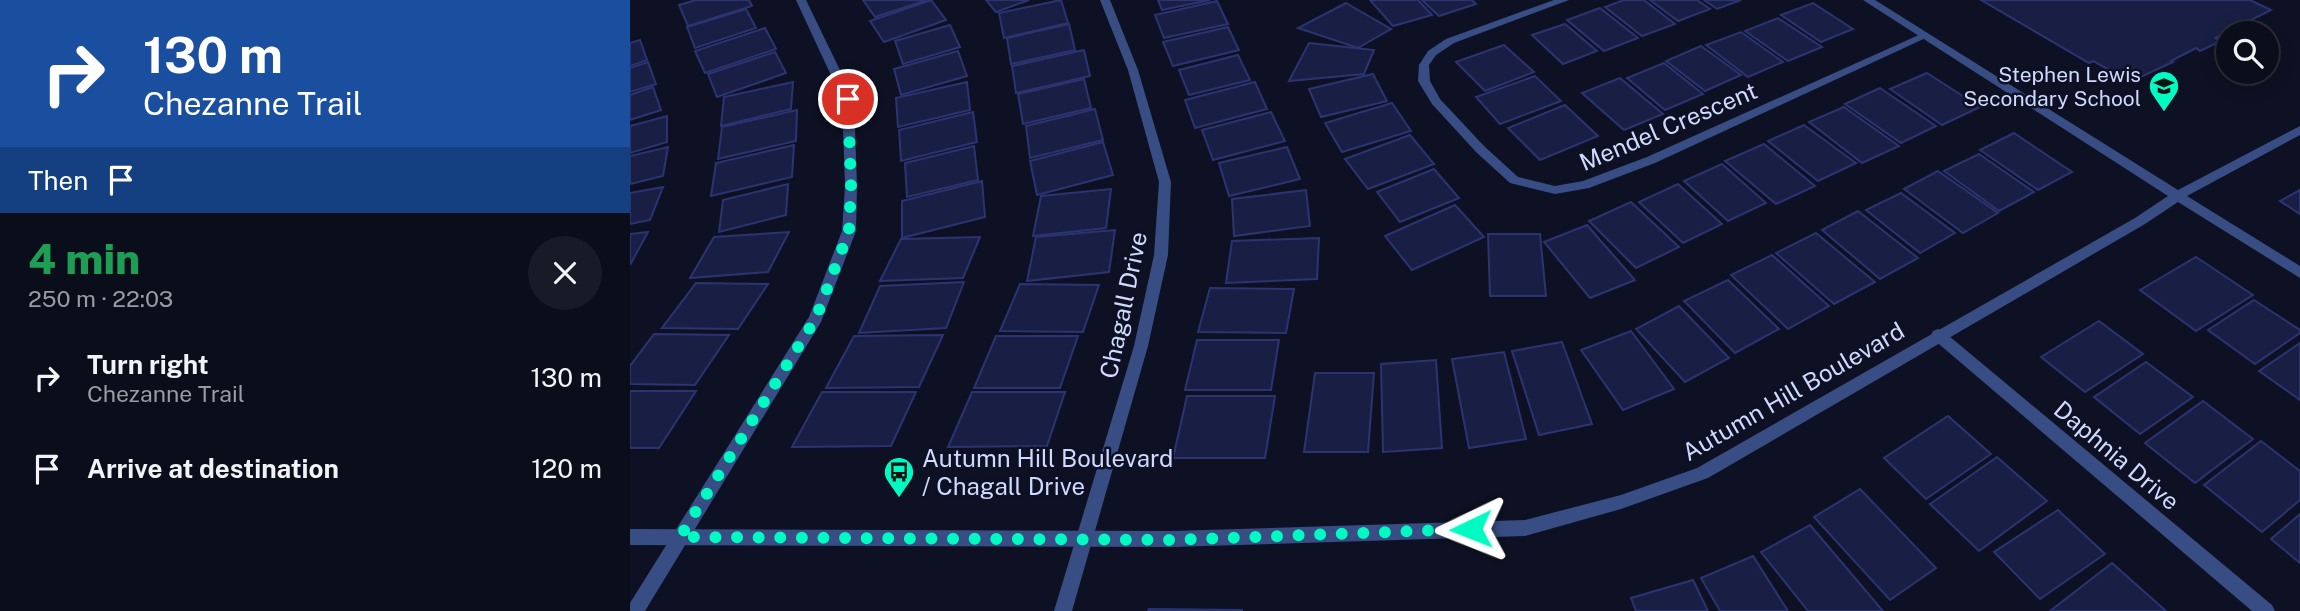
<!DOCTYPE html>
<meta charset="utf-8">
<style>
:root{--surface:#0a0d1a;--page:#181b27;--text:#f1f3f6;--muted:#999ca2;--line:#2a2d39}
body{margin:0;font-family:"Public Sans",sans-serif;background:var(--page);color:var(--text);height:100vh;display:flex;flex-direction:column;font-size:26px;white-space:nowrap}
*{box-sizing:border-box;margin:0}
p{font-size:23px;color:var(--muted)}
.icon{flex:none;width:38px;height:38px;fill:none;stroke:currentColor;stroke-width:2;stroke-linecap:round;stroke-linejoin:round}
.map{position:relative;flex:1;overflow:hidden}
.sheet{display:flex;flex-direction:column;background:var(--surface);width:630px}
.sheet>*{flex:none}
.banner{background:#1a4fa0;color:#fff;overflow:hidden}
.fabs{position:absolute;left:1586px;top:21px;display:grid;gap:14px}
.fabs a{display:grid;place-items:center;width:63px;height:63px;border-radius:50%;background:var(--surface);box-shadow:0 4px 18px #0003,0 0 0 2px var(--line);font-size:35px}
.pin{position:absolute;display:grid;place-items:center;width:60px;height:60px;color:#fff;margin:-30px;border:4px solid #fff;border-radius:50%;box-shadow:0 2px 7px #0007}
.me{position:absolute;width:77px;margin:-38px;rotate:268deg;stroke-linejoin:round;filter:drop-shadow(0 0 5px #0008)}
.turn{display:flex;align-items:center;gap:24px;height:147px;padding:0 28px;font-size:32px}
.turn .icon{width:91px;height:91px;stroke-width:2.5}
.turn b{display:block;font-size:49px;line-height:60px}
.then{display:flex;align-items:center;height:66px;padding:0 28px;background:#0003;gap:14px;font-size:26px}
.round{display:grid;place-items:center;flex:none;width:74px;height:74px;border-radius:37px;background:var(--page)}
.overview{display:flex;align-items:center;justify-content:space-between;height:119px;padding:0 28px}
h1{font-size:42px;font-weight:800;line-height:52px;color:#1e9e55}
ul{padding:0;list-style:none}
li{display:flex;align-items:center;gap:21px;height:91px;padding:0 28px}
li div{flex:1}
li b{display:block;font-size:26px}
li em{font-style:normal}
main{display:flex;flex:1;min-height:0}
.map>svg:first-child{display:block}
</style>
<main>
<section class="sheet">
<div class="banner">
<div class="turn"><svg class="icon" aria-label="right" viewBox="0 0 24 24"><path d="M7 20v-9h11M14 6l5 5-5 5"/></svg><div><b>130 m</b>Chezanne Trail</div></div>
<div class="then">Then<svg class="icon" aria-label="arrive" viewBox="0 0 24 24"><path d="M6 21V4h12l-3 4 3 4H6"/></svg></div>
</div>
<div class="overview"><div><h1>4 min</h1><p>250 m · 22:03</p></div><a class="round"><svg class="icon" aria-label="close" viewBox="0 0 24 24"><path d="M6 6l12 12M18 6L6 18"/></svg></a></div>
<ul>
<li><svg class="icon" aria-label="right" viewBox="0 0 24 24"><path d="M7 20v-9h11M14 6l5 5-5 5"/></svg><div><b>Turn right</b><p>Chezanne Trail</p></div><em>130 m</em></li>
<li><svg class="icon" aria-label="arrive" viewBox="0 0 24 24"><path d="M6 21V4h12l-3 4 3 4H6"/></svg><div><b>Arrive at destination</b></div><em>120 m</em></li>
</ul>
</section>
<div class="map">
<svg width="1670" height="611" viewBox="0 0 1670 611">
<rect width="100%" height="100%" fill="#0d1123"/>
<g fill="#191f44" stroke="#2b3471" stroke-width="2">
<polygon points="66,0 119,0 122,6 58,26 49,5"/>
<polygon points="233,0 297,0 245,17"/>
<polygon points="301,0 316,20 254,42 240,21"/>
<polygon points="356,0 399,0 366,12"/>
<polygon points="431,0 438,23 374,38 369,13"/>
<polygon points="528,0 580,0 532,10"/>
<polygon points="740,0 788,0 802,15 763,26"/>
<polygon points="792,0 842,0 846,4 809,16"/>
<polygon points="994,0 1014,0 1045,24 1012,36 975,7"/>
<polygon points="1020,0 1067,0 1080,9 1048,21"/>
<polygon points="1074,0 1111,0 1087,9"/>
<polygon points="1351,0 1620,0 1641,10 1585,38 1591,41 1570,51 1566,48 1541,61 1543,62 1500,82 1463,61 1459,63"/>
<polygon points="587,1 598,24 534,38 525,15"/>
<polygon points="716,3 761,29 728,48 668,28"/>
<polygon points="1183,3 1223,29 1191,42 1151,15"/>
<polygon points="970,8 1008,38 974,51 937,20"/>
<polygon points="116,9 126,28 65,48 57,27"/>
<polygon points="1148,18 1192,47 1158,61 1115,31"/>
<polygon points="439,24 445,50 381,64 377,38"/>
<polygon points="935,24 967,51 933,64 902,35"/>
<polygon points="320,25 330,47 273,64 265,41"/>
<polygon points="598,27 609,50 543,66 533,42"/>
<polygon points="135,28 146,49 75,73 65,51"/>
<polygon points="1111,32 1153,62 1118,77 1076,45"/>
<polygon points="10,40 17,60 0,66 0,43"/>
<polygon points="679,43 744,50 734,74 659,81"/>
<polygon points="874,45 904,72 855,91 826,62"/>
<polygon points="1071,46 1111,75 1075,91 1036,61"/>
<polygon points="454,50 460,76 386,93 382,66"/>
<polygon points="328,51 337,76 271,95 264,69"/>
<polygon points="145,52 156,73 87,97 78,74"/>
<polygon points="608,55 620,80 559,95 549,70"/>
<polygon points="18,62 26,84 0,92 0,68"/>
<polygon points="1034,63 1073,94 1035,110 997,78"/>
<polygon points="1297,73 1350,107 1312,125 1260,89"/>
<polygon points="743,74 757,101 691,117 679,89"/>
<polygon points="905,76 931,101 870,124 846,97"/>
<polygon points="990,78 1033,114 994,130 952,93"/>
<polygon points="454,79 461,108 393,124 388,94"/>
<polygon points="163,82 161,109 91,126 94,97"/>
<polygon points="337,82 340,110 268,127 266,98"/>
<polygon points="625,82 637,109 565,128 555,100"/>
<polygon points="23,87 31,110 0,120 0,95"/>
<polygon points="1250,88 1306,126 1271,143 1215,104"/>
<polygon points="762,103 781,131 712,152 695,123"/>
<polygon points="935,105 968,136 910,160 878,128"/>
<polygon points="1214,107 1269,146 1232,163 1179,122"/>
<polygon points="465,109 473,140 400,158 396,126"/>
<polygon points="167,110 166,141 88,159 92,127"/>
<polygon points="343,112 347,142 271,161 269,130"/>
<polygon points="641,112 655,141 583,160 572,130"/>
<polygon points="37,116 37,142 0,153 0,126"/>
<polygon points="1174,125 1226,163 1188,181 1138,141"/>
<polygon points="1384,133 1442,172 1408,190 1350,150"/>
<polygon points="780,135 804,164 738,189 715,159"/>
<polygon points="473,142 483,175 407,195 400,161"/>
<polygon points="1134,144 1185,186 1146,204 1095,161"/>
<polygon points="164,145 162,177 81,196 86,163"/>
<polygon points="344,146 348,180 277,197 275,163"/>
<polygon points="38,147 33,176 0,184 0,156"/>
<polygon points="657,147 670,179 599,196 589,163"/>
<polygon points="1349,154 1404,192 1369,211 1314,171"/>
<polygon points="1092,164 1136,203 1098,221 1054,181"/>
<polygon points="804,169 829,198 770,222 747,192"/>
<polygon points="1308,171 1368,213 1333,233 1274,189"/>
<polygon points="352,181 355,217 272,238 272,201"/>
<polygon points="158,184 156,215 89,232 93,200"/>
<polygon points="1048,184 1092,224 1053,243 1009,202"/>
<polygon points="33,187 20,220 0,224 0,193"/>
<polygon points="481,189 476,228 403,236 411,196"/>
<polygon points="676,190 680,226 604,236 602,199"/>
<polygon points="1670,190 1670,214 1650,201"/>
<polygon points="1271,193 1325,233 1290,253 1236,210"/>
<polygon points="1001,202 1049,247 1006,268 959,221"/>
<polygon points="825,205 854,237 782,270 755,236"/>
<polygon points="1228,211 1288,258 1250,279 1192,230"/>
<polygon points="957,225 1005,280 960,298 914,242"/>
<polygon points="485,230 479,272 397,281 406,237"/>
<polygon points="18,232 0,265 0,234"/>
<polygon points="159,232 138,272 60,278 84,237"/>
<polygon points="1186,233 1245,282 1204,304 1146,253"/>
<polygon points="858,234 910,234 916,296 860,296"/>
<polygon points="350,237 333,278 250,281 271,239"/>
<polygon points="689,238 687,279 596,283 602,241"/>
<polygon points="1142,255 1199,306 1158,329 1101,275"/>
<polygon points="1566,257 1623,295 1566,331 1510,290"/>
<polygon points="1098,280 1149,329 1105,353 1054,301"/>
<polygon points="334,282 316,328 229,333 250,286"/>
<polygon points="66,283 138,284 108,329 32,328"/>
<polygon points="390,284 469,285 453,332 370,331"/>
<polygon points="580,288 664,289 656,333 568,332"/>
<polygon points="1624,300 1670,330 1670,333 1625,364 1578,330"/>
<polygon points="1049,306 1099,358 1055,382 1006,329"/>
<polygon points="1469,321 1513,354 1455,392 1411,357"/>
<polygon points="1001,331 1044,389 993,410 951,350"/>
<polygon points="24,334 99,335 65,385 0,384 0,366"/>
<polygon points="313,335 289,387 196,388 224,336"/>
<polygon points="366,336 448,336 430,388 344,388"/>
<polygon points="567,340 649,340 641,390 555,390"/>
<polygon points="932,342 962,424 909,435 882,351"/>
<polygon points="1670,343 1670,400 1629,371"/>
<polygon points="874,352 896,439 839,448 822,359"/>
<polygon points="806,360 812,448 753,452 751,364"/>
<polygon points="1516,362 1563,397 1510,434 1464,397"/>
<polygon points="685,373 744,373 738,452 674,452"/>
<polygon points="0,391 66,391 29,448 0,448"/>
<polygon points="192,392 286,392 261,446 162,447"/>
<polygon points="342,392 435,392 417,446 318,447"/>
<polygon points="557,396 645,396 635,458 543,458"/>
<polygon points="1573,401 1623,439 1565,483 1515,443"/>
<polygon points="1318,416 1361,454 1296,499 1254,458"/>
<polygon points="1631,441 1670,471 1670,500 1632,532 1574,485"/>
<polygon points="1367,457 1417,501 1349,551 1300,504"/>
<polygon points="1230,489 1306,568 1260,600 1184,517"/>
<polygon points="1428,510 1475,554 1410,599 1364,552"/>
<polygon points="1670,514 1670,563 1641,539"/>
<polygon points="1180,525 1253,611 1178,611 1131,552"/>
<polygon points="1123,556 1158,611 1090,611 1071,578"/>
<polygon points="1482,563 1536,611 1420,611"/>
<polygon points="1063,580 1078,611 1006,611 1001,598"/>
<polygon points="519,609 613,610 518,611"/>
</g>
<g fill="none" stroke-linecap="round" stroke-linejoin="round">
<g fill="#384d83" fill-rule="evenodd">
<polygon points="166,0 176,0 224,99 227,186 226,231 191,322 15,611 0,611 0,603 179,317 212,231 215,186 212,99"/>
<polygon points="470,0 480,0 508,70 541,182 538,255 518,346 442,611 424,611 504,346 524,255 529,182 498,70"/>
<polygon points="924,0 939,0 824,43 806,55 799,65 800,81 810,99 854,146 888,177 925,186 953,181 1017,157 1291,34 1295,33 1300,36 1025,163 959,188 925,194 880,183 846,152 802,104 788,81 789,65 798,51 816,39"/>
<polygon points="1308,329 1313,331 1642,605 1645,611 1622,611 1303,339 1301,335 1303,331"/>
</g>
<polygon fill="#384d83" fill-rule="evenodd" points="1233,0 1245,0 1548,190 1670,126 1670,135 1557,196 1670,266 1670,278 1548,202 1515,224 1078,478 991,509 895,536 542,547 0,545 0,529 542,531 895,520 991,495 1067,468 1505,218 1538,196"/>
</g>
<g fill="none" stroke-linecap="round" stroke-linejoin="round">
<polyline stroke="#00fbc2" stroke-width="12" stroke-dasharray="0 21.6" points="218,99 221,186 219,231 186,318 50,537 542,540 841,529"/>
</g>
<defs>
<g id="school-pin" transform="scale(1.575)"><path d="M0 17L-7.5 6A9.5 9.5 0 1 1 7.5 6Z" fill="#00fbc2" stroke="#0d1123"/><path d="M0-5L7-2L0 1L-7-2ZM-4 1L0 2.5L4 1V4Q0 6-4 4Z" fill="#111"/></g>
<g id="bus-pin" transform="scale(1.575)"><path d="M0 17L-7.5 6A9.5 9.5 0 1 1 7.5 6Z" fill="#00fbc2" stroke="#0d1123"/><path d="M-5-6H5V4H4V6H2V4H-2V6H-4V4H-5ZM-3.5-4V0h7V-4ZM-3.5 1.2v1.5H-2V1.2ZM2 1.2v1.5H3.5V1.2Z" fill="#111"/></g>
</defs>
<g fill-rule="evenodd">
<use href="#school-pin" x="1534" y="86"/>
<use href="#bus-pin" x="269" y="472"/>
</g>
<g text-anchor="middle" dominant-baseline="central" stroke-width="5" stroke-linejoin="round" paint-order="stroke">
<g font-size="21" fill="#d0daff" stroke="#0d1123" text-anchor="end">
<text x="1511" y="74">Stephen Lewis<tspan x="1511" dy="24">Secondary School</tspan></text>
</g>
<g font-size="24" fill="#d0daff" stroke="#0d1123">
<text transform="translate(1038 126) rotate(-23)">Mendel Crescent</text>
<text transform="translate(493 305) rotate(-78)">Chagall Drive</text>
<text transform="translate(1163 391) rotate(-30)">Autumn Hill Boulevard</text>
<text transform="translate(1487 455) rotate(40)">Daphnia Drive</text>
</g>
<g font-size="24" fill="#d0daff" stroke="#0d1123" text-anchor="start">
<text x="292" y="458">Autumn Hill Boulevard<tspan x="292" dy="28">/ Chagall Drive</tspan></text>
</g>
</g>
</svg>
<div class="fabs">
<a><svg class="icon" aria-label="search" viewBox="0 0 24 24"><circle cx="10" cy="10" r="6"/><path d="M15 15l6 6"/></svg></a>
</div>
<div class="pin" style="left:218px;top:99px;background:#d93025"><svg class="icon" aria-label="arrive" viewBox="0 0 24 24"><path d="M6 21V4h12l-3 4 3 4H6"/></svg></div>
<svg class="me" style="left:841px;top:529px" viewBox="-20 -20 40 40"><path d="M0-17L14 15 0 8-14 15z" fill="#00fbc2" stroke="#fff" stroke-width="4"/></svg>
</div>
</main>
